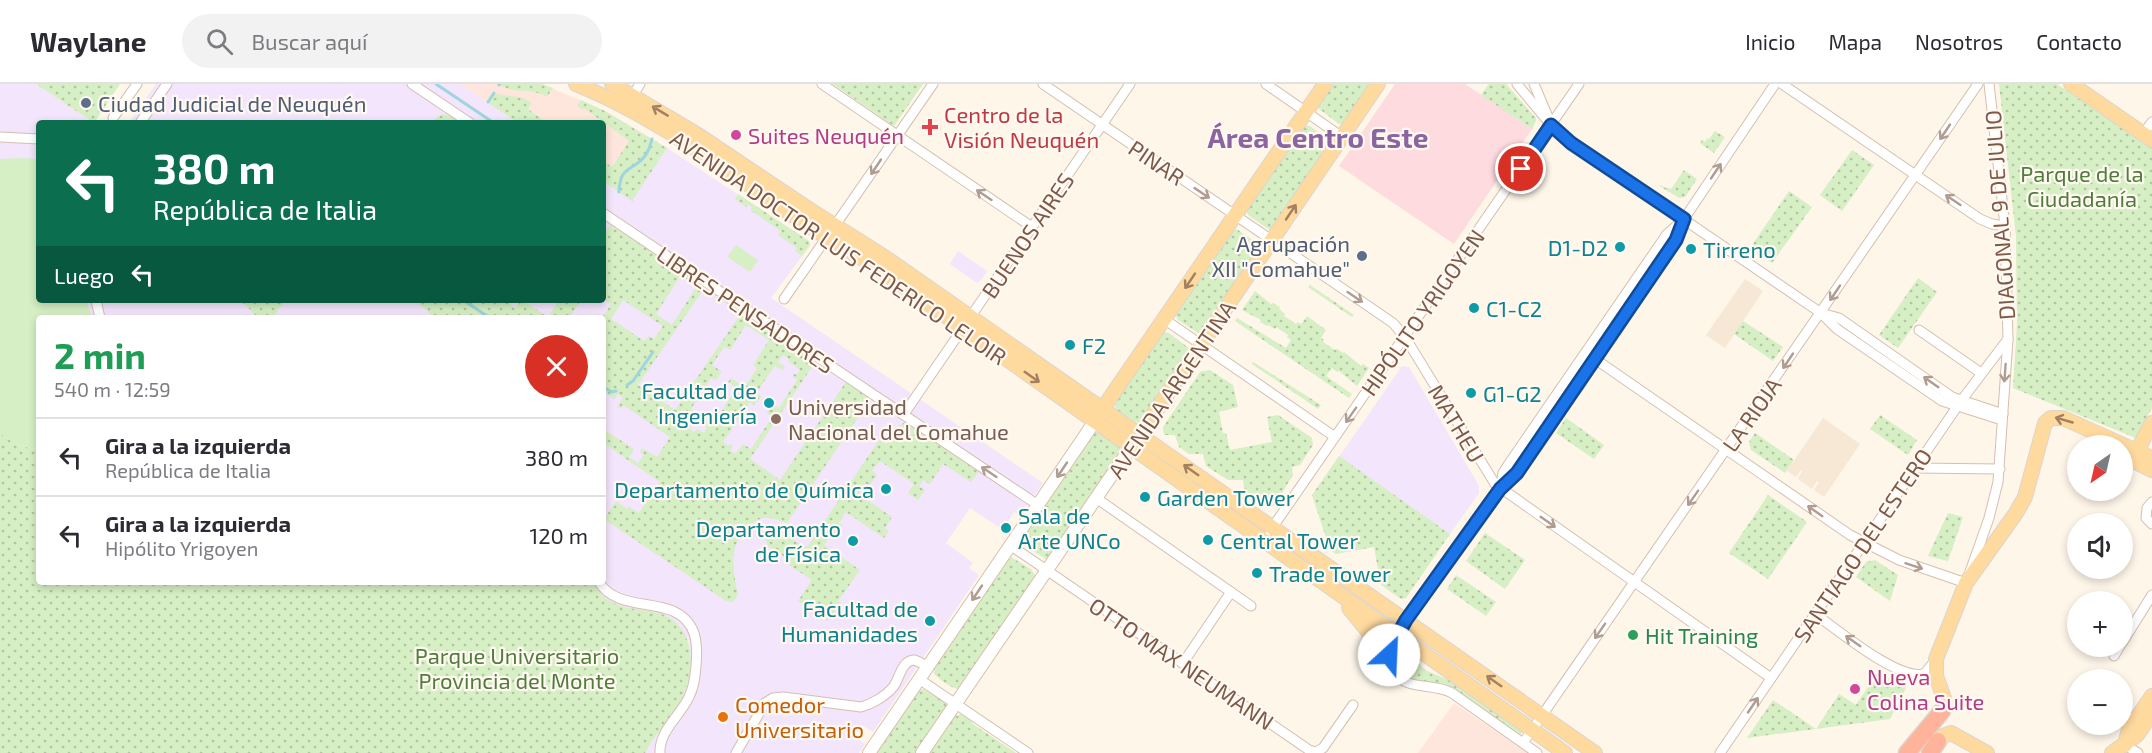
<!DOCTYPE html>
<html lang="es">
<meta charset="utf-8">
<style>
:root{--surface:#fff;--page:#f2f2f3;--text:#2b2b33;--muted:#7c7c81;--line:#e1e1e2}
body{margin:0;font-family:"Exo 2",sans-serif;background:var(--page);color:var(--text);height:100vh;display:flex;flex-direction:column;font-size:22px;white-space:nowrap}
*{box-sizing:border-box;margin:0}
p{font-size:20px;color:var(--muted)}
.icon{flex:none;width:33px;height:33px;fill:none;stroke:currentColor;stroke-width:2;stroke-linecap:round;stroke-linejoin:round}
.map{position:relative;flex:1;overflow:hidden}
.panel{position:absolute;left:36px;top:231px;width:570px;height:270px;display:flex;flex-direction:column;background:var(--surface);border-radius:6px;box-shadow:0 3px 9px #0003}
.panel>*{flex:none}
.hud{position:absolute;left:36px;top:36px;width:570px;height:183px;border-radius:6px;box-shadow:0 3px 9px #0003;background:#0b6e4f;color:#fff;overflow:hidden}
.needle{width:39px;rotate:214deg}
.buttons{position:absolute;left:2067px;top:351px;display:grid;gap:12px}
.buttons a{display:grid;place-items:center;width:66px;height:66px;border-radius:50%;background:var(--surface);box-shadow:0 3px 9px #0003;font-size:30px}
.pin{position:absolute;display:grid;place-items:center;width:51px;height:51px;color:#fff;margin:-26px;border:3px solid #fff;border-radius:50%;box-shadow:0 2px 6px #0007}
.me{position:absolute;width:66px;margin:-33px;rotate:25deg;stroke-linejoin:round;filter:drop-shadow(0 0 4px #0008)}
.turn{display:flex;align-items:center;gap:21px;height:126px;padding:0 18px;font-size:27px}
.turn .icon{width:78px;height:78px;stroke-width:2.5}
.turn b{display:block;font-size:42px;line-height:51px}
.then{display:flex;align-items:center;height:57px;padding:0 18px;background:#0003;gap:12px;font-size:22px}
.round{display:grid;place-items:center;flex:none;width:63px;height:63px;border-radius:32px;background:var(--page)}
.headline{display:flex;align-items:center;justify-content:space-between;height:102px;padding:0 18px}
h1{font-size:36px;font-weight:700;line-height:45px;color:#1e9e55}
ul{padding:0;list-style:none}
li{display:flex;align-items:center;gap:18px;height:78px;padding:0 18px;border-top:2px solid var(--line)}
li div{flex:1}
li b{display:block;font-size:22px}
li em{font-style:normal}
header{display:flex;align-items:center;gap:36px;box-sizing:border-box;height:84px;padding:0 30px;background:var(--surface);border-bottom:2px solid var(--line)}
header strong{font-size:28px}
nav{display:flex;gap:33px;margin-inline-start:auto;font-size:21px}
.search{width:420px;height:54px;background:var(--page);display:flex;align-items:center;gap:15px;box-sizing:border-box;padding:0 21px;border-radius:33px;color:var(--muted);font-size:22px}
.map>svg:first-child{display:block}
</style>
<header>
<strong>Waylane</strong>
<div class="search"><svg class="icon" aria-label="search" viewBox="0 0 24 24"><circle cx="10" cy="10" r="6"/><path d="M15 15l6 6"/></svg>Buscar aquí</div>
<nav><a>Inicio</a><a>Mapa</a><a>Nosotros</a><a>Contacto</a></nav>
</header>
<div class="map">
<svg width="2152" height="669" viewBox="0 0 2152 669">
<defs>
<pattern id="green-dots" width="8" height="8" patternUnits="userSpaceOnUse" patternTransform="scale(1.5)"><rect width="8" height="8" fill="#d6efc4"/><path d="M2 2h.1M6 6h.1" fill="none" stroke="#b3c5a1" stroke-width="1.8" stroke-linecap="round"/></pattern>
</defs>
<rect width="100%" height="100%" fill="#fef6e9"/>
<g fill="#f7e8d6">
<polygon points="1745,195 1763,207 1725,264 1706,251"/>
<polygon points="1823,334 1860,360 1824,413 1814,406 1819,398 1817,397 1812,405 1798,395 1802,387 1801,386 1796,393 1787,387"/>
</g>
<g fill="#ffe6dc">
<polygon points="461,0 542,0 605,27 667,64 603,97 603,39 518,39"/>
<polygon points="1454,619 1509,656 1528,669 1418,669"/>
</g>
<g fill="#f3e5fb">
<polygon points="0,0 36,0 94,39 39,39 39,216 603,216 603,97 632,116 667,64 809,157 810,161 771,214 1043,399 1020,432 1014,428 1006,441 1009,443 1006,448 970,424 946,459 973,479 969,484 979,491 873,648 862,641 854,652 865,660 859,669 645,669 684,608 690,586 690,564 688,554 605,516 599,510 593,498 603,498 603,234 39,234 39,365 0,349"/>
<polygon points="156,0 461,0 518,39 129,39"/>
<polygon points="958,167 987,187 981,196 977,199 950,180"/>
<polygon points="1402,282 1409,283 1479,402 1479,409 1450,450 1339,373"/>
</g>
<polygon fill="#fddbdf" points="1395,0 1465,0 1532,45 1454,160 1339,82"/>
<g fill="url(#green-dots)" fill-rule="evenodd">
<polygon points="36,0 120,0 94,39"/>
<path d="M499,0H542L553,4L547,13C533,3 509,10 499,0Z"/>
<polygon points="833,0 923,0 894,42"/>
<polygon points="1331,0 1374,0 1345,41 1339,40 1318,24 1317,20"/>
<polygon points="1489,0 1506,0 1536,34 1536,37 1532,45 1481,11"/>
<polygon points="1999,0 2057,0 2152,64 2152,324 2136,354 2013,304 2017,240 2016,153"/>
<path d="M493,8C505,14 522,10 532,19L528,25L547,39H518L487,18Z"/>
<polygon points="581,16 605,27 667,64 632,117 603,97 603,77 612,83 629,57 584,24 583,26 577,22"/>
<polygon points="443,30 450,32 461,39 432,39 437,33"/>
<polygon points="1304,41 1310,42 1332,59 1272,146 1270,146 1248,131 1246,125"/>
<polygon points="1715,47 1725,53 1714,69 1700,59 1702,56 1705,58 1707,54 1709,55"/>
<polygon points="1852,66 1874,81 1842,127 1820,111"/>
<polygon points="1684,86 1697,95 1685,113 1679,114 1658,101 1671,105"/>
<polygon points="1789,107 1812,123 1772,179 1750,164"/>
<polygon points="738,110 809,157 810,161 802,172 795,167 797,164 778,151 781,147 750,126 752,123 748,121 746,123 735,115"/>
<path d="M611,141L705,203L638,301L675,326L742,228L816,277L750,375L780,396L846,298L871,314L787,439C780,437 772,433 764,434C757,435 752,439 748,443C727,464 733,486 738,511L733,518L726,517L604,435L616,417L627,425L629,423L639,429L660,398L603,359V345L634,365L629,373L638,379L644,371L640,368L642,364L657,373L670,353L623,321L620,325L617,323L623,314L618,310L614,315L603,307L602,234L611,220L603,215V149ZM681,191L697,202L672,241L656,230ZM623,216L663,242L654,255L649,252L644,257L611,235ZM746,241L769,256L753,281L757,284L745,303L731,294L728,298L741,307L739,311L734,308L713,340L703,334L700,339L707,344L704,349L697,345L694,348L690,345L691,342L683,336L688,329L696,334L699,331L691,325L711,294L716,296L722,288L712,281L724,263L730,266ZM783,271L789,275L788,277L800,286L797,291L794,290L792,292L797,296L779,324L772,320L767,329L772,333L751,365L743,360L735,370L730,366L733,362L730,360L728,362L723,358L750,318L754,321L761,312L756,309L775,282L782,286L785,283L778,278Z"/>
<polygon points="1234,145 1238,146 1261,162 1200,250 1178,236 1175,230"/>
<polygon points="1670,152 1673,155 1514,383 1513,381"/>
<polygon points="1918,194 1937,208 1898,264 1879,251"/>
<polygon points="1310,201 1354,231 1352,233 1308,203"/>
<polygon points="1255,207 1271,220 1273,219 1280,223 1279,225 1285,230 1284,232 1296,240 1298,238 1301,240 1307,232 1326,246 1321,254 1324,256 1323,258 1335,266 1337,265 1343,269 1344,268 1361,282 1363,280 1369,284 1357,302 1339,287 1337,288 1332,284 1326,292 1352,310 1349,314 1235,237 1237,234 1286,264 1291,256 1287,253 1288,251 1276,243 1275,245 1268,241 1267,242 1260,238 1261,236 1242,226"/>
<path d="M238,216H285L273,234C247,234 258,228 238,216Z"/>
<polygon points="415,216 504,216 515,224 522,216 548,233 559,216 581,216 571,231 575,234 435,234"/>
<polygon points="1743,237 1783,263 1773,277 1734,250"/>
<polygon points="1163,248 1169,249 1190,265 1143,337 1137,339 1116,326 1114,319"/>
<polygon points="1253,278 1321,321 1318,325 1252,280"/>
<polygon points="1210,286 1233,301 1238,323 1219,328 1223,349 1226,349 1230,366 1272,358 1267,333 1278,331 1312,354 1313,361 1300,381 1292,383 1293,391 1274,422 1268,423 1245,408 1243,396 1228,396 1206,382 1203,370 1189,370 1179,363 1175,351 1164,351 1163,343 1200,288"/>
<polygon points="1880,331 1917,356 1908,371 1870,345"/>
<polygon points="1566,334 1604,361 1594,375 1556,349"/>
<polygon points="905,338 979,387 971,398 943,380 930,400 923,396 919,402 925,406 918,416 908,409 914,400 880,377 872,387 877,391 869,402 865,399 858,410 892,433 885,444 889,447 884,454 846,428 839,439 843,441 835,452 832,450 824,461 860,486 838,517 841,519 828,537 798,517 812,496 789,481 791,477 768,462 765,454 769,448 776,446 805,463 808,462 879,356 887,360 899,342"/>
<polygon points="1095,347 1123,364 1048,475 1046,475 1025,462 1022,457 1022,454"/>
<path d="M0,349C12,359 23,364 39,365V498H593C606,527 636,523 662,530C698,545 696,589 679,619C669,636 655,651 645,669H0Z"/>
<polygon points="1755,349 1794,376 1785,389 1751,366 1749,358"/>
<polygon points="1339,372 1450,450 1406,514 1401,515 1381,501 1374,463 1336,470 1330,466 1312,411"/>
<polygon points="1768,411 1807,438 1768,495 1729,469"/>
<polygon points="1948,429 1963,433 1948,477 1928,472"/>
<polygon points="1485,449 1525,476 1505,505 1466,477"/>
<path d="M1011,473L1031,485L1036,493L960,605C951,605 941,596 934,590V584L1007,474Z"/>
<polygon points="1875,476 1898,491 1890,517 1856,493 1866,478"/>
<polygon points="1456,491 1496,518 1486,532 1447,505"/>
<path d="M1398,563L1405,566L1425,586L1453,598L1523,647L1520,651L1448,601C1428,595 1389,602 1394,568Z"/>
<polygon points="1878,588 1906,604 1890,635 1747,654 1773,616 1816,645 1839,610 1856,621"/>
<polygon points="923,605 945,618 947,624 917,669 875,669 917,608"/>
<polygon points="961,630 970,635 973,640 1016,669 929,669 953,633"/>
</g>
<g fill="#d6efc4">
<path d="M21,74L39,75V216H88V222L93,234H39V365C23,364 12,359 0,349V75Z"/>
<polygon points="736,161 758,176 750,188 727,173"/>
</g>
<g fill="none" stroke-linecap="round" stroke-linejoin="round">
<g stroke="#9fd5de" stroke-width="3">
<polyline points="436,0 494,39"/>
<polyline points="499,1 500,0"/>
<polyline points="488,18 494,9"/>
<path d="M619,108C620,81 632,88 644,73C649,68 650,61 652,55"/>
<polyline points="463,216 490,234"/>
<polyline points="627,301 633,297 653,268"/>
<polyline points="603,303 612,308 616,307"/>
</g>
<g stroke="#d5bfaf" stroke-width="11">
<g id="minor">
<polyline points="412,0 470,39"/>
<polyline points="822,0 1032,143"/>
<polyline points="1043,0 1393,239 1405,253 1495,400 1771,594"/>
<polyline points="1266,0 1342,53"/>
<polyline points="1517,0 1551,41 1566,55 1821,229 1837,245 1942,317 2002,336"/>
<polyline points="1534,0 1548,33"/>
<polyline points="1782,0 1980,135 1992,140 2005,142"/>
<polyline points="633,11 640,0"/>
<polyline points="113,34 137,0"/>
<polyline points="140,39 167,0"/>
<polyline points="2143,50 2152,38"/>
<polyline points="0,53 39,55"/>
<polyline points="603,129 1038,421"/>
<polyline points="784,215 933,0"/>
<polyline points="96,216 100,234"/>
<polyline points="1821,229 1839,234 1952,313 2003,330"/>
<polyline points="1164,235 1335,353"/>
<polyline points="1919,246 1981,289"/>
<polyline points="1595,275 1850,451 1899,476 1966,499 1989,434 1998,398 2008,255 2005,142 1989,0"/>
<polyline points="904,330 1130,0"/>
<polyline points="1915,384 2000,385"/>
<polyline points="1500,405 1503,389 1508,381 1667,150 1684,135 1775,0"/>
<polyline points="1096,414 1251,522"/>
<polyline points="2152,418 2147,424 2146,434 2152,440"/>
<polyline points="1270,447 1579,0"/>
<polyline points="1010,461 1309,666 1316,668 1323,664 1353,621"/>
<path d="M599,498C614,523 649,517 673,527C697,538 698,559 696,582C695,593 694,603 689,613C680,632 659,647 660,669"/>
<path d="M1815,530C1838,546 1897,596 1924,590L1935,577"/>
<polyline points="1397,551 1500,405 1517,389 1676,156 1684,135"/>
<polyline points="2122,559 2152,511"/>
<polyline points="2114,572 2120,562"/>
<polyline points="1183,579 1231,508"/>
<path d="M1392,586C1406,608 1432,598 1452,609L1537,669"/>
<polyline points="919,595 1028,669"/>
<polyline points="1523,659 1978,0"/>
<polyline points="2125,661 2138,669"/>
<path d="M736,669L765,619L773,614L783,613L861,623C872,620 886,612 894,602C899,595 902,576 914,576C919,577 924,581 928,583"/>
<polyline points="1720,669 1961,317 2008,255"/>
</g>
</g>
<g stroke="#d9bfab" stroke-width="14">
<g id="secondary">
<polyline points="869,669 1095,337"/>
<polyline points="922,669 1131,363"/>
</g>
</g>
<g stroke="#ddd4cf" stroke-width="16">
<g id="primary">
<path d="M576,0C655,32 723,84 794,132C822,151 851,167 879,185L1565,669"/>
<polyline points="612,0 698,51 807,124 886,174 1595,669"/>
<polyline points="2071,0 2152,56"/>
<polyline points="1099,330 1325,0"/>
<polyline points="2152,339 2132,376 2152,386"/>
<polyline points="1136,356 1378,0"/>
<polyline points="1349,524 1371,551 1392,586"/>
<polyline points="1942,627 1944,614 1936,592 1936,575 1966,499 2016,429 2025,413 2045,339 2051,334 2063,334 2152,374"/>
<polyline points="1938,657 1943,652 1951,649 1987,669"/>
<polyline points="2125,661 2129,645 2152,612"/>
<polyline points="2112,669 2137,651 2152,629"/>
</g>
</g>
<g stroke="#ddd4cf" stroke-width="19">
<g id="motorway">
<polyline points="1907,669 1942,627"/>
<polyline points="1930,669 1938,657"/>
</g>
</g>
<use href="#minor" stroke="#fff" stroke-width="9"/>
<use href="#secondary" stroke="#fff" stroke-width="12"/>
<use href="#primary" stroke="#ffda9f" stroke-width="14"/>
<use href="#motorway" stroke="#feb39a" stroke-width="16"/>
</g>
<defs><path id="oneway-shaft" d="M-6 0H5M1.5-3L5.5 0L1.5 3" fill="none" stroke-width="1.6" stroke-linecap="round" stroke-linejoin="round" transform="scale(1.5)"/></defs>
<g stroke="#a48062">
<use href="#oneway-shaft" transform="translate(660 27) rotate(-149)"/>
<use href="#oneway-shaft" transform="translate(1291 128) rotate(-56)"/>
<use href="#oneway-shaft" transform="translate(1190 197) rotate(124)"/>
<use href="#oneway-shaft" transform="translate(1032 293) rotate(35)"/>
<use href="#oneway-shaft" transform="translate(2064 336) rotate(-164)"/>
<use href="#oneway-shaft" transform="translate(1191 386) rotate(-145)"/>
<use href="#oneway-shaft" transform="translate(1494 597) rotate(-145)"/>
</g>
<g stroke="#b19c91">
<use href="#oneway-shaft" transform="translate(1945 48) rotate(124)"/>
<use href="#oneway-shaft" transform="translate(876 83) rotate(124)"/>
<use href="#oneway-shaft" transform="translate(1716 87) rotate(-56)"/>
<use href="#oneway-shaft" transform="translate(1202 109) rotate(34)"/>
<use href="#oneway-shaft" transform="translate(984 111) rotate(-146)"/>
<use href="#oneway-shaft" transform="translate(1953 116) rotate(-146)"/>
<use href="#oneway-shaft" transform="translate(1835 209) rotate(124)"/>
<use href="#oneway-shaft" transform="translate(1355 213) rotate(34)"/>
<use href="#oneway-shaft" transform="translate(1788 277) rotate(124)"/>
<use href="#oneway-shaft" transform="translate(2005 289) rotate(94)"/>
<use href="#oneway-shaft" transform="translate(1931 298) rotate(-145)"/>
<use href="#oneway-shaft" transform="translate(1351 331) rotate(125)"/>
<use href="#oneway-shaft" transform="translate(1062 386) rotate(124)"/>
<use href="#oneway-shaft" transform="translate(989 388) rotate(-146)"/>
<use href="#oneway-shaft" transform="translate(1693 414) rotate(125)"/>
<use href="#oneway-shaft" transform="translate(1815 427) rotate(-145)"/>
<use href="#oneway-shaft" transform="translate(1548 438) rotate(35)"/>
<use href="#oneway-shaft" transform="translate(1914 482) rotate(18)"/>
<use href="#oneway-shaft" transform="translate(977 509) rotate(124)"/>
<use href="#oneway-shaft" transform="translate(1600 547) rotate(125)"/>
<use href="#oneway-shaft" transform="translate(1853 557) rotate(-145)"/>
<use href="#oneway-shaft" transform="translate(1753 621) rotate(-56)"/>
</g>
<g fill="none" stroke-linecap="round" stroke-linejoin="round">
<g stroke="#114b97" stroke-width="15">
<polyline id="route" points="1389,571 1392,561 1406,536 1500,405 1517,389 1676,156 1684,135 1571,59 1551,41 1521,85"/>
</g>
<use href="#route" stroke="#1a73e8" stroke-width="10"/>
</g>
<g fill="#5c6f8a" stroke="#fff9f1" stroke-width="2">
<circle cx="86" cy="19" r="6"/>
<circle cx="1362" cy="172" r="6"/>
</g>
<path fill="#e0444e" stroke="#fff9f1" stroke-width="2" d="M927 34h6v6h6v6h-6v6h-6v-6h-6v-6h6z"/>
<g fill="#d1479c" stroke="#fff9f1" stroke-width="2">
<circle cx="736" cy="51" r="6"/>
<circle cx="1855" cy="605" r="6"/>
</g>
<g fill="#0f9aa8" stroke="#fff9f1" stroke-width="2">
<circle cx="1620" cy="163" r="6"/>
<circle cx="1691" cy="165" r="6"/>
<circle cx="1474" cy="224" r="6"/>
<circle cx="1070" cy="261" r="6"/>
<circle cx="1471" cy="309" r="6"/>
<circle cx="769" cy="319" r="6"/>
<circle cx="886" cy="405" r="6"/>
<circle cx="1145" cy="413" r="6"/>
<circle cx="1006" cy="444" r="6"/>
<circle cx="1208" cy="456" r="6"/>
<circle cx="853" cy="457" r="6"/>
<circle cx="1257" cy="489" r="6"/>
<circle cx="930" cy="537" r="6"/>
</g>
<circle fill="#8d6e63" stroke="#fff9f1" stroke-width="2" cx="776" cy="335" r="6"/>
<circle fill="#2e9e5b" stroke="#fff9f1" stroke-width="2" cx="1633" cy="551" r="6"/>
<circle fill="#e8710a" stroke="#fff9f1" stroke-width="2" cx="723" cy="633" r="6"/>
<g text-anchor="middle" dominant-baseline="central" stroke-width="4.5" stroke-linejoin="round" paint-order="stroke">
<g font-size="22" fill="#4e5e75" stroke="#fff9f1" text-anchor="start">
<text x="98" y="19">Ciudad Judicial de Neuquén</text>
<text x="1350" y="159" text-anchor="end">Agrupación<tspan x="1350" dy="25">XII "Comahue"</tspan></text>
</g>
<g font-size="22" fill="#be3a42" stroke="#fff9f1" text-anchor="start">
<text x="944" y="30">Centro de la<tspan x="944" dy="25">Visión Neuquén</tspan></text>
</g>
<g font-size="22" fill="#b23c85" stroke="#fff9f1" text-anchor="start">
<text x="748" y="51">Suites Neuquén</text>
<text x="1867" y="592">Nueva<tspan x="1867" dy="25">Colina Suite</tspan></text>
</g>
<g font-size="22" fill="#7d5a48" stroke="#fff9f1">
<text transform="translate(1157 78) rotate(34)">PINAR</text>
<text transform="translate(1999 131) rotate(-94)">DIAGONAL 9 DE JULIO</text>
<text transform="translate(1027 151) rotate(-56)">BUENOS AIRES</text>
<text transform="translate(839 163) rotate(34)">AVENIDA DOCTOR LUIS FEDERICO LELOIR</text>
<text transform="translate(746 225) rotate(34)">LIBRES PENSADORES</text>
<text transform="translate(1422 228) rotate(-55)">HIPÓLITO YRIGOYEN</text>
<text transform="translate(1171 305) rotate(-56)">AVENIDA ARGENTINA</text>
<text transform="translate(1751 330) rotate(-55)">LA RIOJA</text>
<text transform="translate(1457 339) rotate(59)">MATHEU</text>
<text transform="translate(1862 461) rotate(-56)">SANTIAGO DEL ESTERO</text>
<text transform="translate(1182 579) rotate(34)">OTTO MAX NEUMANN</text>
</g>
<g font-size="22" fill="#507d3c" stroke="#fff9f1">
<text x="2082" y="89">Parque de la<tspan x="2082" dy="25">Ciudadanía</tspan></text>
<text x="517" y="571">Parque Universitario<tspan x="517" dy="25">Provincia del Monte</tspan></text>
</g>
<g font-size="22" fill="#0d838f" stroke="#fff9f1" text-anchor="start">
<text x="1608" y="163" text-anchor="end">D1-D2</text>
<text x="1703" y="165">Tirreno</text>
<text x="1486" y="224">C1-C2</text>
<text x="1082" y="261">F2</text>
<text x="757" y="306" text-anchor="end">Facultad de<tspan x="757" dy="25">Ingeniería</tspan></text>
<text x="1483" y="309">G1-G2</text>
<text x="874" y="405" text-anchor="end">Departamento de Química</text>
<text x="1157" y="413">Garden Tower</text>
<text x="1018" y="431">Sala de<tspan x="1018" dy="25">Arte UNCo</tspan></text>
<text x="841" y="444" text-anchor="end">Departamento<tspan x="841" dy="25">de Física</tspan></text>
<text x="1220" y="456">Central Tower</text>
<text x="1269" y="489">Trade Tower</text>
<text x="918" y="524" text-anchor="end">Facultad de<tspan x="918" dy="25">Humanidades</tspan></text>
</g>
<g font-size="22" fill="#785e54" stroke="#fff9f1" text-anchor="start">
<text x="788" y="322">Universidad<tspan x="788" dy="25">Nacional del Comahue</tspan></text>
</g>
<g font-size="22" fill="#27864d" stroke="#fff9f1" text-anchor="start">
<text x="1645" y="551">Hit Training</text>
</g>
<g font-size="22" fill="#c56008" stroke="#fff9f1" text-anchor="start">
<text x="735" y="620">Comedor<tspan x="735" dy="25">Universitario</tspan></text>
</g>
<g font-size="28" font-weight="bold" fill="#8b64a0" stroke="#fff9f1">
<text x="1318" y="53">Área Centro Este</text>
</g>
</g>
</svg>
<div class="buttons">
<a><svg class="needle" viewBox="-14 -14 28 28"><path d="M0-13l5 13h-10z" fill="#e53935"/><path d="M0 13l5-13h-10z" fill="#7c7c81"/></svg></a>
<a><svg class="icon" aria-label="sound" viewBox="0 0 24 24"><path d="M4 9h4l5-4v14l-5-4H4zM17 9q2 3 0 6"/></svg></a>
<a>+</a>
<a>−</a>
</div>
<div class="pin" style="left:1521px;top:85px;background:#d93025"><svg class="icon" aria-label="arrive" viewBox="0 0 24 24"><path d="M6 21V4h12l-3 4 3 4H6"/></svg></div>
<svg class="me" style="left:1389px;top:571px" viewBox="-20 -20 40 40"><circle r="19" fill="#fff"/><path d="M0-13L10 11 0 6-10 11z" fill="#1a73e8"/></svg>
<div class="hud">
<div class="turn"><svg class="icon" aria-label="left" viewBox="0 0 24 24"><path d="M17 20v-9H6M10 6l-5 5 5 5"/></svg><div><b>380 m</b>República de Italia</div></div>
<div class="then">Luego<svg class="icon" aria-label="left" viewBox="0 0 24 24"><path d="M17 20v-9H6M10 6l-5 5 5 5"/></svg></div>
</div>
<section class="panel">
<div class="headline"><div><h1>2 min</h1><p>540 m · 12:59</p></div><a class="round" style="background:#d93025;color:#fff"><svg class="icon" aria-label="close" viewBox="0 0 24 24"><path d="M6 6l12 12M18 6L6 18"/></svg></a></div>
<ul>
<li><svg class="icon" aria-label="left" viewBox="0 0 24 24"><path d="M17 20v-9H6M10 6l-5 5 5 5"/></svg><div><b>Gira a la izquierda</b><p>República de Italia</p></div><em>380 m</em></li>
<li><svg class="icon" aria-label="left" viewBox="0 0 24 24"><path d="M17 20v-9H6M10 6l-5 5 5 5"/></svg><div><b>Gira a la izquierda</b><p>Hipólito Yrigoyen</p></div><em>120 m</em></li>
</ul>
</section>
</div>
